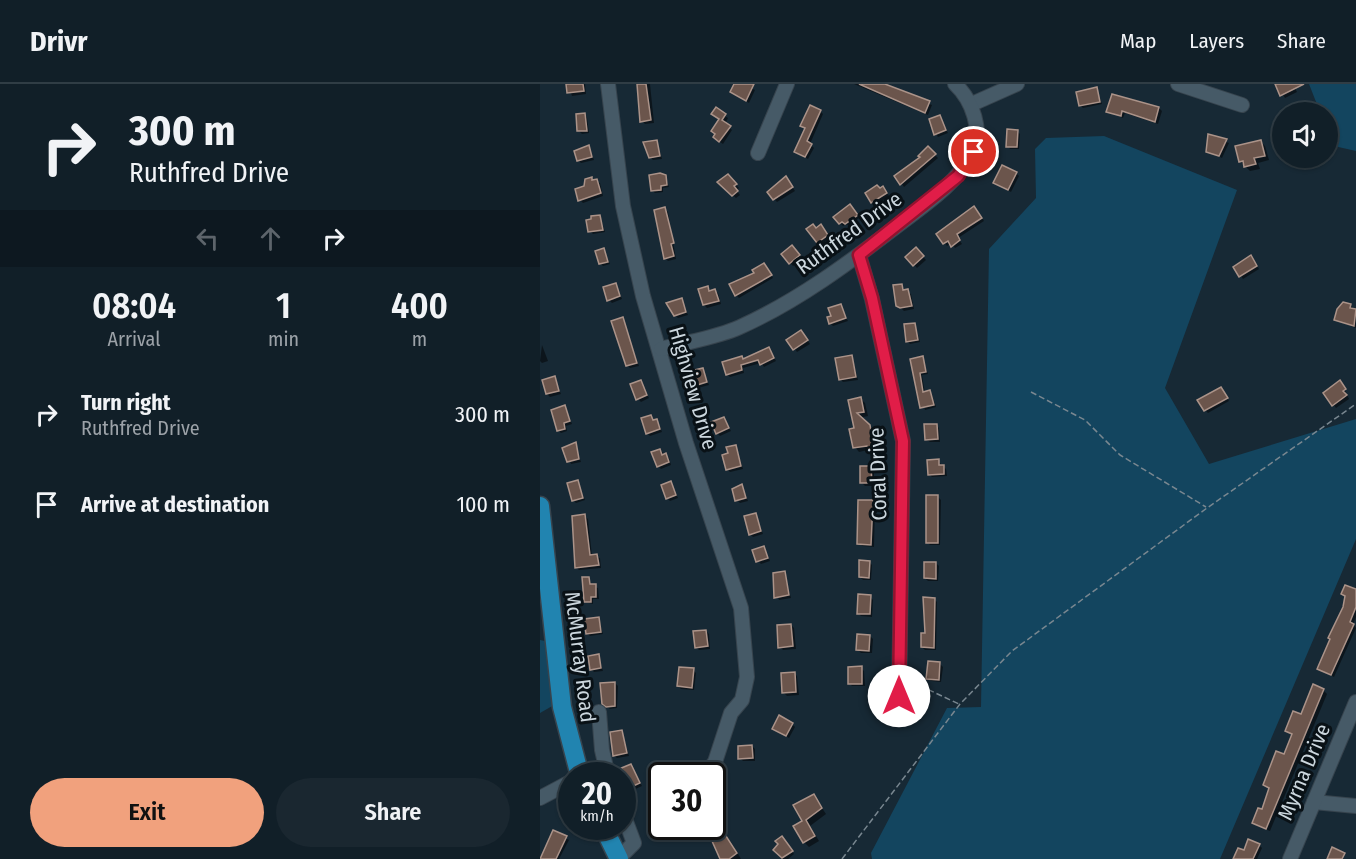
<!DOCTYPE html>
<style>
:root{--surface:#111f28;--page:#1a2730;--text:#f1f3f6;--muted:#9ca2a8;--line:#303d45;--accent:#f1a17d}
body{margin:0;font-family:"Fira Sans Condensed",sans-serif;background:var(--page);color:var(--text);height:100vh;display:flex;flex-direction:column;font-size:22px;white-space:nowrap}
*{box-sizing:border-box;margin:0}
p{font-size:20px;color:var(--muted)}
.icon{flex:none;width:33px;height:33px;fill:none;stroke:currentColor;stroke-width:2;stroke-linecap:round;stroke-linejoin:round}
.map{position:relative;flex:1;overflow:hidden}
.sheet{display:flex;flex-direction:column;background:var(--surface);width:540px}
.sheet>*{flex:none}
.banner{background:#111f28;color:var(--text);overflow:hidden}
.buttons{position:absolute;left:732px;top:18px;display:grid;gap:12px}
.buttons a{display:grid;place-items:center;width:66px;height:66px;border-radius:50%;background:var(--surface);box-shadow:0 2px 4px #0004,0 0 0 2px var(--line);font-size:30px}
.speed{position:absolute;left:18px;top:678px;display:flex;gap:12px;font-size:30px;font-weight:700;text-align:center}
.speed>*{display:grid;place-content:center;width:78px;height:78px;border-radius:50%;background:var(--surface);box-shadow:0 2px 4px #0004,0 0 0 2px var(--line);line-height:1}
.speed small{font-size:15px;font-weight:400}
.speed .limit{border:3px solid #111;border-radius:9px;background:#fff;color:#111}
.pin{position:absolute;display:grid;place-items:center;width:51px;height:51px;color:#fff;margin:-26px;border:3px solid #fff;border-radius:50%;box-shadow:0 2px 6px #0007}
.me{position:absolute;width:66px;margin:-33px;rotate:0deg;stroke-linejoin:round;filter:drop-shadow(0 0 4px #0008)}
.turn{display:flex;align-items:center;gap:21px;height:126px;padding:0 30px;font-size:27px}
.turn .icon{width:78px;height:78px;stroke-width:2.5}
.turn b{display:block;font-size:42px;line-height:51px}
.lanes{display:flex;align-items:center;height:57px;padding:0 30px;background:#0003;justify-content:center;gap:30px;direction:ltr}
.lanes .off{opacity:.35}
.eta{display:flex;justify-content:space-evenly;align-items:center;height:102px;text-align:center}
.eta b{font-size:36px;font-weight:600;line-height:42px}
.button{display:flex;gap:12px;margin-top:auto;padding:12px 30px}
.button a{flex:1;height:69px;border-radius:36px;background:var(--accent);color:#111;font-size:24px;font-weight:600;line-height:69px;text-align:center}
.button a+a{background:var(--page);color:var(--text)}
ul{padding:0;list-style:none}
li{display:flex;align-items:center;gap:18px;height:90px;padding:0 30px}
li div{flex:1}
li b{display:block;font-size:22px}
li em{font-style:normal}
header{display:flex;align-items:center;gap:36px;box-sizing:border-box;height:84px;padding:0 30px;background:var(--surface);border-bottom:2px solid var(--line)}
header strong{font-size:28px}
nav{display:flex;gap:33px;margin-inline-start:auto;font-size:21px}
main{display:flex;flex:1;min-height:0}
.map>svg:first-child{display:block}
</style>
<header>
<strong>Drivr</strong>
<nav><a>Map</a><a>Layers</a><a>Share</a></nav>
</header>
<main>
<section class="sheet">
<div class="banner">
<div class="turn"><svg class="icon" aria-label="right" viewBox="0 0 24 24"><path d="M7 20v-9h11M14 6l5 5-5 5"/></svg><div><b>300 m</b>Ruthfred Drive</div></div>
<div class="lanes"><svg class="icon off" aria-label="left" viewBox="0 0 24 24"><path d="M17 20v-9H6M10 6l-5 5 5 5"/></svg><svg class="icon off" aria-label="ahead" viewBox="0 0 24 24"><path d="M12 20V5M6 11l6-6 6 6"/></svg><svg class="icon" aria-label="right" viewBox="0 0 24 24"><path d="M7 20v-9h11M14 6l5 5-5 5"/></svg></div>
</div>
<div class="eta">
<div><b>08:04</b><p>Arrival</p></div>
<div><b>1</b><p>min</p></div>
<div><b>400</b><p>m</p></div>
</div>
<ul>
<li><svg class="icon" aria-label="right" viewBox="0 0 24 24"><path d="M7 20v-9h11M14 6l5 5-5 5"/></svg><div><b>Turn right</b><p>Ruthfred Drive</p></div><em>300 m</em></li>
<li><svg class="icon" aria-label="arrive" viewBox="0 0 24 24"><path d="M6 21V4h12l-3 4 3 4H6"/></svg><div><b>Arrive at destination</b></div><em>100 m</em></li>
</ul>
<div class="button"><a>Exit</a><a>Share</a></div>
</section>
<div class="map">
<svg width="816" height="775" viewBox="0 0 816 775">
<rect width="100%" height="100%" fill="#172935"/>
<g fill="#13455f">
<polygon points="769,0 816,0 816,67 794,62 788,46 788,28 780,28"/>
<polygon points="564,52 697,106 625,304 669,380 816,335 816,455 680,775 332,775 331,769 407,624 441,623 449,165 496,114 495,65 506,54"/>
<polygon points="0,556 5,557 14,621 0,629"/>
</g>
<g fill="#0007">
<polygon points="28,0 45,0 46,10 32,12"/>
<polygon points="97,0 110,0 114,39 105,40 102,37"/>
<polygon points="202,0 215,6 209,19 192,8"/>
<polygon points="314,0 337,0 392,21 388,31"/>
<polygon points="736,0 753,0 757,8 745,14"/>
<polygon points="556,5 562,20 543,24 540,21"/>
<polygon points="619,24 622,27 618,40 585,29 583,34 568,27"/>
<polygon points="176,26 188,34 185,40 192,46 183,60 177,56 176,51 180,35"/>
<polygon points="280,27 283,30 270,60 274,64 268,75 255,67"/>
<polygon points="44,30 47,33 49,49 42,50 39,47"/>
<polygon points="742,31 742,51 738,47 740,43 737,39"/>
<polygon points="399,33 408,49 398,53 396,50"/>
<polygon points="477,47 480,50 479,65 470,65 468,62"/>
<polygon points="669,52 689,59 682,74 668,67"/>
<polygon points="720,57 725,62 729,76 718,79 720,85 710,87 700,77"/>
<polygon points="117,58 122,75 113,76 110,73"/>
<polygon points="49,63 54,76 41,79 38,76"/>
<polygon points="388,64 398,74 364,103 356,92 382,74"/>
<polygon points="476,89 479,92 471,108 455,99"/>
<polygon points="125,92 129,103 123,104 123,108 115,109 112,106"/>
<polygon points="188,92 199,104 196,106 200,111 196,114 179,99"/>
<polygon points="51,95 60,99 63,112 43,119 40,116"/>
<polygon points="248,97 255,107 237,118 234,115"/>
<polygon points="346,107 349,112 336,121 327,109"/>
<polygon points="125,125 128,128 136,175 128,177 125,174"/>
<polygon points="313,125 319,134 309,142 306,140 303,142 300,139"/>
<polygon points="437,126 444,137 418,154 422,160 415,164 411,159 407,162 398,151"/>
<polygon points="60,132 65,148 53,150 50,147"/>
<polygon points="277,145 283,145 290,154 281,161"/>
<polygon points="376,165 386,176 377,184 367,173"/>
<polygon points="63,166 70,180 63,182 60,179"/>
<polygon points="255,166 262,175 253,182 250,179"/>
<polygon points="713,176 719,185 703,195 695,183"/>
<polygon points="227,184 233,194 199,214 196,211"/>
<polygon points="75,200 82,215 72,219 69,216"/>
<polygon points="361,201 365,208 371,210 374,225 364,227 358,221"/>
<polygon points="167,204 178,209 181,220 167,224 164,221"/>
<polygon points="141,216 148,231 138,234 135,231"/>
<polygon points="810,221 816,227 816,244 796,236"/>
<polygon points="300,222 308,237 293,242 290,239 293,233"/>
<polygon points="82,235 99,282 90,284 87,281"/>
<polygon points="375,240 380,258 370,260 367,257"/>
<polygon points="264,251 270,260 257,268 248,256"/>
<polygon points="2,261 8,277 2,279 0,277"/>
<polygon points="229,265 236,277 224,283 221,279 203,284 204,289 190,293 187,290 204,276"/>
<polygon points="312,272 318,296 303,298 300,295"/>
<polygon points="382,274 388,290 382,291 385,309 389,308 392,311 396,323 385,326 372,276"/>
<polygon points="163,286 169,301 158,304 155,301"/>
<polygon points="14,294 21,310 10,313 7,310"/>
<polygon points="100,298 109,314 101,318 98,315"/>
<polygon points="803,301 809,315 796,324 785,310"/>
<polygon points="681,304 689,317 668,329 665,326"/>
<polygon points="320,314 325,319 328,332 319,334 333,347 338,372 332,365 319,368 315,363 316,345 310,317"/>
<polygon points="25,323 32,340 26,342 27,347 21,349 18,346"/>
<polygon points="111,333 119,340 122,348 110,352 107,349"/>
<polygon points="184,335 191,347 180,352 177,349"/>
<polygon points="396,341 399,344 400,358 390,358 387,356"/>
<polygon points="35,360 41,378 31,380 26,362"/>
<polygon points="196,362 203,385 190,388 187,385 189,370"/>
<polygon points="120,366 129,374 131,381 121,385 118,382"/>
<polygon points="398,377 406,385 407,392 392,393 389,390"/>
<polygon points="331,383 334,386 334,402 325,402 322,399"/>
<polygon points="37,398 45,416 36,419 33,416"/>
<polygon points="131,399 138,414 130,417 127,414"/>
<polygon points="202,402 208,417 200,419 197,416"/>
<polygon points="398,413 401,416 400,461 390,461 387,458"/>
<polygon points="332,417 335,420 334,463 322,462 319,459"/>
<polygon points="215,431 223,450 213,453 210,450"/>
<polygon points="45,432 48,435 52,472 60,474 61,484 39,486 36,483"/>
<polygon points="224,464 230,477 221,480 218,477"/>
<polygon points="329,478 332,481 331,496 323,496 320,493"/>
<polygon points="396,479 399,482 398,497 388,497 385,494"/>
<polygon points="244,489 251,514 239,516 233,498"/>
<polygon points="49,494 52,502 58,504 59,515 53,515 53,520 45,518"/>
<polygon points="816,507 816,533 813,540 816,544 794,593 779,585"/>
<polygon points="330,513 333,516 332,533 321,532 318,529"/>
<polygon points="394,515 397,518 396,566 385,566 382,563"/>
<polygon points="58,535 63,550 50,552 47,549"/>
<polygon points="251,541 254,544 256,565 243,566 240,563"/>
<polygon points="166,547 169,550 170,565 159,566 156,563"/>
<polygon points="330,552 333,555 332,569 321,569 318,566"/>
<polygon points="58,572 63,587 54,588 51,585"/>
<polygon points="400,580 403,583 401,598 391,597 388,594"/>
<polygon points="321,584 324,587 325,602 312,602 309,599"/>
<polygon points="153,586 156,589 154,606 141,605 138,602"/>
<polygon points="254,589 257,592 259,611 247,612 244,609"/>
<polygon points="75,599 78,602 77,624 70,625 66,622"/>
<polygon points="783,606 787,610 730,747 717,742 714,738 723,727 730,705 725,701 745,672 753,651 747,646"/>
<polygon points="252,640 255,643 249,654 234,645"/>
<polygon points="82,647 89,672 77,674 74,672"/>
<polygon points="212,662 215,665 215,677 203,677 200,674"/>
<polygon points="91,682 102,702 91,707 89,704"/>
<polygon points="172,701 184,717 172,725"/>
<polygon points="274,712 286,730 270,742 279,757 269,763 264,758 264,738"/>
<polygon points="14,748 29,756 19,775 0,775"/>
<polygon points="186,753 191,758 201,775 182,775"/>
<polygon points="245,757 254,770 248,775 243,775 235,766"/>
<polygon points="719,761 722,764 717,775 697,775"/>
</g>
<g fill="#6b554c" stroke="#ab9389" stroke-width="1.5">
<polygon points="26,0 43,0 44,7 27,9"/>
<polygon points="97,0 106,0 111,36 100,38"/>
<polygon points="194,0 214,0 206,17 190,8"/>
<polygon points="319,0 345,0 390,17 385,29"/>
<polygon points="735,0 764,0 740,12"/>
<polygon points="557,3 560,18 539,22 536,8"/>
<polygon points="572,10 619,23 615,38 582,27 581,32 566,28"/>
<polygon points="270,21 281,26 267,57 272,60 265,73 254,68 265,44 260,42"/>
<polygon points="176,23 186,30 182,36 191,42 179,58 173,53 175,50 171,47 179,35 171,30"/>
<polygon points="45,29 47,47 37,47 36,30"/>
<polygon points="400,31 406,46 394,51 389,35"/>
<polygon points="467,45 478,46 477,63 466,63"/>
<polygon points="668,50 687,55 679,72 666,68"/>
<polygon points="117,56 120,72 109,74 103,58"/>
<polygon points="721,56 725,72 714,74 716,80 704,83 703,77 699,78 695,62"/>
<polygon points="49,61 52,73 37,77 34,67"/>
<polygon points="388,62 396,70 360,101 354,92 380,73 378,72"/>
<polygon points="462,81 477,88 468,106 453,99"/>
<polygon points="120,89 126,91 127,101 121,102 121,106 111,107 109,91"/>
<polygon points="188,90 197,100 194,102 198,107 192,112 177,98"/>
<polygon points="246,92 253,103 233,116 227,108"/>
<polygon points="52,93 52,96 57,95 61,109 38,117 35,105 44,102 45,95"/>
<polygon points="337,101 340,104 343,102 347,109 331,119 325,109"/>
<polygon points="310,120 318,131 305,140 302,138 299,140 293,133"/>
<polygon points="434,122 442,134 417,150 420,156 411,163 408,157 403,160 396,150"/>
<polygon points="125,123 134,159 131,160 134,172 124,175 114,126"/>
<polygon points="60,131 63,146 48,148 46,136 51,135 51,132"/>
<polygon points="273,140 276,144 281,140 288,151 277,159 266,145"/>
<polygon points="252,161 260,171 249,180 241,170"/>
<polygon points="376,163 384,172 373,182 365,173"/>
<polygon points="64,164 68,178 59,180 55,167"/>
<polygon points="711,171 717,182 699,193 693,183"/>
<polygon points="224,179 232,191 195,212 189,200 214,189 212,186"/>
<polygon points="76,199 80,212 67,217 63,203"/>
<polygon points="362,200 363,206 368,205 372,222 360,224 356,222 353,201"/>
<polygon points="168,202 169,207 175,205 179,217 163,221 158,205"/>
<polygon points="142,214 146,228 134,232 126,219"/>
<polygon points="803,218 811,220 810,224 816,225 814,242 794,236 797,225"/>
<polygon points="301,220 306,234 289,240 287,233 291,232 288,224"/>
<polygon points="83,233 97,279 86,282 71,237"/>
<polygon points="375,239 378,256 366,258 364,240"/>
<polygon points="261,246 268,256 253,266 246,256"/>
<polygon points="229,263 234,274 220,281 218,276 201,281 202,286 186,291 182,278 202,272 203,275"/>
<polygon points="312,271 316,293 299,296 295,274"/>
<polygon points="383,272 386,288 380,289 383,308 390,306 394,321 380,324 370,275"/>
<polygon points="163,284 167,298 154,302 150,287"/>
<polygon points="15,292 19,307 6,310 2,296"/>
<polygon points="101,296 107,311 96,316 90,300"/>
<polygon points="800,296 806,305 803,307 807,311 792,322 783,309"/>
<polygon points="681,303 688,314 664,327 657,316"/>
<polygon points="321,313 324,328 317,329 330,341 335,371 327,362 313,364 309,345 314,344 308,316"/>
<polygon points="25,321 30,337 24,339 25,345 17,347 11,326"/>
<polygon points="111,331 113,336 117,335 120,345 106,350 101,334"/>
<polygon points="184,333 189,344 176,350 171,338"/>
<polygon points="384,340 397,340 398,355 385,356"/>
<polygon points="36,358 39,375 27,378 22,364"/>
<polygon points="196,361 201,382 186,386 182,371 188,369 186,363"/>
<polygon points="120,365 122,371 126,369 129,378 117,383 111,368"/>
<polygon points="399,375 399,381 404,381 404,390 388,391 387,376"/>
<polygon points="320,382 331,382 332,399 320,399"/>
<polygon points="38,396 43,414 32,417 27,399"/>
<polygon points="131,397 136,411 126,415 121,401"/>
<polygon points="202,400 206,414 195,417 192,405"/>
<rect x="386" y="411" width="12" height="48"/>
<polygon points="318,416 333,416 331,461 317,460"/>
<polygon points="216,429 221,447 209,451 204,432"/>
<polygon points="45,430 50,471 57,470 59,481 35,484 32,432"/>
<polygon points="224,462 228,474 216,478 212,466"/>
<polygon points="319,476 330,477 329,494 319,493"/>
<polygon points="384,478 396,478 396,495 384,494"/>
<polygon points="245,487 249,511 234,514 233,489"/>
<polygon points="42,493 49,493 50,500 56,500 56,513 51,513 51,518 44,518"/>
<polygon points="805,501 816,505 816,523 810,538 814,540 791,591 777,585 790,555 788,554 803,523 805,512 801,510"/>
<polygon points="318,510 331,511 330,530 317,530"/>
<polygon points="383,513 395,514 394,564 381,563 381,549 385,549"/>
<polygon points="59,533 61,548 46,550 44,535"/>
<polygon points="251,540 253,562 238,564 237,541"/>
<polygon points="166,546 168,562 155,564 153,547"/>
<polygon points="317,550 330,551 329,567 316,566"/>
<polygon points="59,570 61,584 50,586 48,572"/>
<polygon points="388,577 400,578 399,596 386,595"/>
<polygon points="322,582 322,600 308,600 308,583"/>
<polygon points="139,583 154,584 152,604 137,602"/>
<polygon points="255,588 256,608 242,609 241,589"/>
<polygon points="75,598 75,622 66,623 62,620 60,599"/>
<polygon points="773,600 784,605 726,745 712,739 718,724 722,725 729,704 723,701 736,667 744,670 752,650 745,647 753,627 761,630"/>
<polygon points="239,631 253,639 246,652 232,645"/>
<polygon points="82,646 87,669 73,672 70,648"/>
<polygon points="212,661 213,674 198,675 198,662"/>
<polygon points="91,680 100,699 87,705 79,685"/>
<polygon points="274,710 282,724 266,736 275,752 263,759 253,742 262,737 253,721"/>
<polygon points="13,746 27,752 16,775 0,775"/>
<polygon points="180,752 181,755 186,752 197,769 189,775 180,775 172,757"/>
<polygon points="242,752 253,767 242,774 233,766 238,760 235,757"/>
<polygon points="708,755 720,760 713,775 693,775 698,764 704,766"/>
<polygon points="792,763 805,769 802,775 787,775"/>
</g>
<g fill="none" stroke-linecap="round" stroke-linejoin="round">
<g stroke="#37444e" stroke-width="16">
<g id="minor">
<polyline points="68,0 83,122 103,212 146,359 201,524 207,593 202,616 191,629 175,678 168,687 153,686"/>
<polyline points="638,0 702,21"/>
<polyline points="432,20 477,0"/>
<polyline points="218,69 247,0"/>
<polyline points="319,171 332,215 363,357 359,612"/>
<path d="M121,265C146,258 176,254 200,243C258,217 310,178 361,139C387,119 416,100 432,70C444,47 432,16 415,0"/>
<polyline points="59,628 62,666 68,692"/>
<polyline points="0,714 32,697"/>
<polyline points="774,718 816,722"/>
<polyline points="79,774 94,759 82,727"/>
<polyline points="750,775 816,618"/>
</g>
</g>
<g stroke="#37444e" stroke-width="21">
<g id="major">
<polyline points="0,422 22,623 40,692"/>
<polyline points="63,742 79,775"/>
</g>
</g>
<g stroke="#798790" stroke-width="1.5" stroke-dasharray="6 3" stroke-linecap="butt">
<polyline points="491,308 545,336 580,371 666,423"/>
<polyline points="372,598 419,620"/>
<polyline points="302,775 420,620 472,567 667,424 816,320"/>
</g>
<use href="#minor" stroke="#465a67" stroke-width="14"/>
<use href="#major" stroke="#2184b0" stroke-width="18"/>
</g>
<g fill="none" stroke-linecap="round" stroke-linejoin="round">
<g stroke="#92132f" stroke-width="15">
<polyline id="route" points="359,612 363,357 332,214 319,171 418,92 434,68"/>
</g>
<use href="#route" stroke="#e11d48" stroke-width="10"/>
</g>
<g text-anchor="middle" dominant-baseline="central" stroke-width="6" stroke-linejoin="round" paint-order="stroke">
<g font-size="21" fill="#ccd7de" stroke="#091116">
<text transform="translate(309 149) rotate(-36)">Ruthfred Drive</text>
<text transform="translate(153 304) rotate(74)">Highview Drive</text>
<text transform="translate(338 390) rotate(-92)">Coral Drive</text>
<text transform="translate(40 573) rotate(83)">McMurray Road</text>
<text transform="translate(764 688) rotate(-67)">Myrna Drive</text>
</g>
</g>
</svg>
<div class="buttons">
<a><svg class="icon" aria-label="sound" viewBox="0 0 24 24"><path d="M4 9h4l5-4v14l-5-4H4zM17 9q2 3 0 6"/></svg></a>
</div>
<div class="speed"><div>20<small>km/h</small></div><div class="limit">30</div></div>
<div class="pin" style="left:434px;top:68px;background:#d93025"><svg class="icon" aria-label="arrive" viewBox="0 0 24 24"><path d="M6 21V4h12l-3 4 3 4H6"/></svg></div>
<svg class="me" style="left:359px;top:612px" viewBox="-20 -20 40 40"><circle r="19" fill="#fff"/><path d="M0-13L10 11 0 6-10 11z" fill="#e11d48"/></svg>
</div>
</main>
